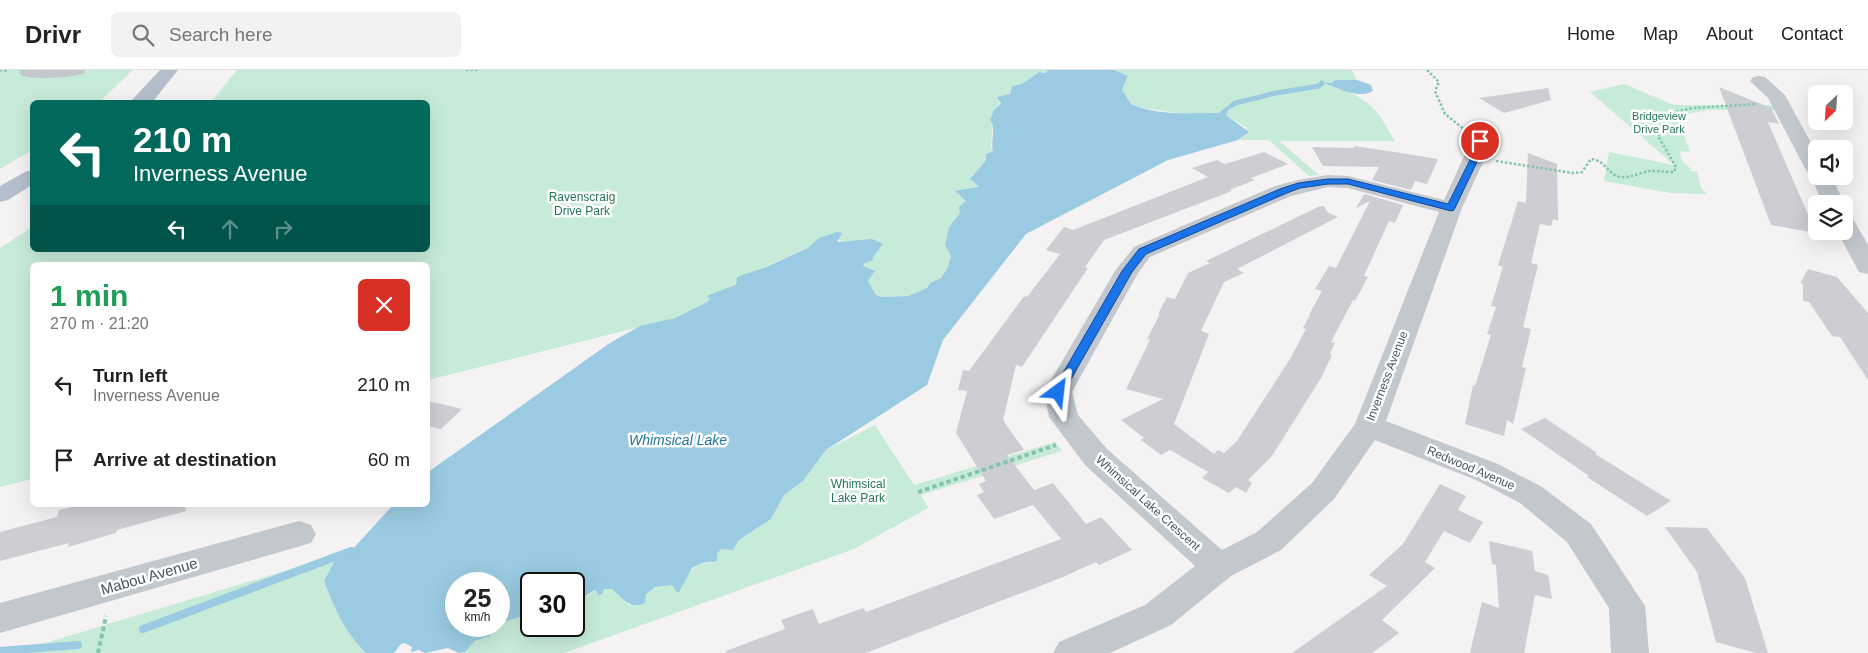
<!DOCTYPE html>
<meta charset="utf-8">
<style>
:root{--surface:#fff;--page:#f2f2f2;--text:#222;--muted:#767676;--line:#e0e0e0}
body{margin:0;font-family:Helvetica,sans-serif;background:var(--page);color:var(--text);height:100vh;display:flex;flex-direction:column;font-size:19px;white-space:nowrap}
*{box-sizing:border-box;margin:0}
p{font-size:16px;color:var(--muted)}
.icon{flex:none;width:28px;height:28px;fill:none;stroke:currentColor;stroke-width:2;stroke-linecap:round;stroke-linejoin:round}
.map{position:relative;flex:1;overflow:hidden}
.sheet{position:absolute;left:30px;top:192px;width:400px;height:245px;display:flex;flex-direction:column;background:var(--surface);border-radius:8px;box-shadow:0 5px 20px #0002}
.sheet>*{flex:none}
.guide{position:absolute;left:30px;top:30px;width:400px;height:152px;border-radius:8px;box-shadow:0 5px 20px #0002;background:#00695c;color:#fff;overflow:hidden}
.needle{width:32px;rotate:205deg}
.fabs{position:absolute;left:1808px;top:15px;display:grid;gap:10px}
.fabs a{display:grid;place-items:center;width:45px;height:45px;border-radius:8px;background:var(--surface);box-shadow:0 5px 20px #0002;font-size:25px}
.speed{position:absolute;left:445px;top:502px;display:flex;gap:10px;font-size:25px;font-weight:700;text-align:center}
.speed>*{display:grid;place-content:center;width:65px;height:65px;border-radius:50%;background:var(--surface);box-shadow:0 5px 20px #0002;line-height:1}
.speed small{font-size:12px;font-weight:400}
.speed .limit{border:2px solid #111;border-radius:8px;background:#fff;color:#111}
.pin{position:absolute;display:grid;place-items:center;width:42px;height:42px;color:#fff;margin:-21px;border:2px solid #fff;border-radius:50%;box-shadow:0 1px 5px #0007}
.me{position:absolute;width:55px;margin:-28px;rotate:30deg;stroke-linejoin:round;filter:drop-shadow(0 0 4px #0008)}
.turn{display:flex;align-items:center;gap:18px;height:105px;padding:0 20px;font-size:22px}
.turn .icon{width:65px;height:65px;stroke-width:2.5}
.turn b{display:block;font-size:35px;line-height:42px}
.lanes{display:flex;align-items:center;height:48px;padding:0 20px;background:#0003;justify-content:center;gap:25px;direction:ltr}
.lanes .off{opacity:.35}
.round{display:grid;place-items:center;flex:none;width:52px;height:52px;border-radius:8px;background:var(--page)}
.head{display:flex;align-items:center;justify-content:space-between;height:85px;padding:0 20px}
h1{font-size:30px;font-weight:800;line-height:38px;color:#1e9e55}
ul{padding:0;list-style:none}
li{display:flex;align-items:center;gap:15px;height:75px;padding:0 20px}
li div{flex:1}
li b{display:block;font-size:19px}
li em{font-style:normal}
header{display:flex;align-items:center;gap:30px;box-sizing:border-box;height:70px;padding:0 25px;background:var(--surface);border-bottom:1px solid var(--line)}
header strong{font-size:24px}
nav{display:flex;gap:28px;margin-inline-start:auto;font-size:18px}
.search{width:350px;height:45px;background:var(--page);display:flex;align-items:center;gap:12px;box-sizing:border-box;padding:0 18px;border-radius:8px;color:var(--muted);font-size:19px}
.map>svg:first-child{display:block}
</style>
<header>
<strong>Drivr</strong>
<div class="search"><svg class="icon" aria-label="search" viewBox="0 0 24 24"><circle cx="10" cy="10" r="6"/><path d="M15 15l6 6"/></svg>Search here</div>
<nav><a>Home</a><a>Map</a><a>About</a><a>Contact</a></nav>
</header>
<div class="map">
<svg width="1868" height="583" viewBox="0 0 1868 583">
<rect width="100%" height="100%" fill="#f4f2f2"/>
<g fill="#c7ebd9">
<polygon points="0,0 133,0 99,32 32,32 32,80 0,99"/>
<polygon points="237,0 1048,0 1046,3 1039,2 1022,14 1012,16 1010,24 998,27 1001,31 994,40 991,77 993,81 986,84 986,90 972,106 972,112 980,117 957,124 965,128 966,131 963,135 960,143 949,157 945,175 951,185 947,199 941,208 930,213 927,218 908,226 882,227 876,225 868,211 874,203 870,199 863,196 876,183 872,169 852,172 819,168 808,178 753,202 707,232 675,248 428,310 428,195 32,195 32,409 0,417 0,178 32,157 32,180 428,180 428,32 211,32"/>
<path d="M1114,0H1352L1357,10H1335L1332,13L1324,14C1341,18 1361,26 1373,38C1382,47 1388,61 1395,71H1279L1319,105L1309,106L1269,70H1238L1245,66L1247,58L1226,45L1230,36C1225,38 1224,41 1221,43C1213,48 1143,40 1133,35C1128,33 1124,25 1122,20L1128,7Z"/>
<polygon points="1624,14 1674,35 1773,35 1775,40 1707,40 1686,44 1680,55 1690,82 1679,81 1682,91 1691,99 1689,101 1697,102 1702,120 1708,124 1670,123 1604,111 1609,82 1674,95 1590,22"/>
<path d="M875,355L914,415L1055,372L1062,381L921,425L928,438L854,479L564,583H464C472,576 475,568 486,568L493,557L499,556V553L531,544V556H574V527L589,525L595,520L598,523L604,519H612L629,535L655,517L672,515L679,522C686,506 691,493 710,493L721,479L733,480L739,470L771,449L784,425L803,411L826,380Z"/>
<path d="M351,481L334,492L324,511C334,538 345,563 366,583H12Z"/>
</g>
<g fill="#9acbe2">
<path d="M1048,0H1114L1128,6L1122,20L1131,34C1158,46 1190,43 1219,43L1227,36H1231L1226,45L1249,62L1238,70L1168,90L1026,164L943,270L927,315L826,380L803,411L784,425L771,449L739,470L733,480L721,479L717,484V491L702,493L692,498L679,522H677L672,515L655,517L646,524L645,533C630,540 622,528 612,519H604L602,524L597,525L598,523L595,520L583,527L577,526L574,527V514H531V544L499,553V514H456V556H495L490,566L475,571L465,582L459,583L448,578L425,583L419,580L411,582L412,577L405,573L401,574L394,583H366C345,563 334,538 324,511L334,492L351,481L393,435H428V402L610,273L640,256L675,248L707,232L710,229L707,226L735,215L737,212V207L766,197L808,178L819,168L837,162L842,163L837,172L872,169L883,174L873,187L872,191L865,193L863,196L875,201L868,211L876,225L882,227L908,226L927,218L930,213L941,208L947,199L951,186L945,175L949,157L960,143L959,137L966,131L955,121L979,117L970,109L986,90V84L993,81C990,71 997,58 990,50L994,40L1001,33L997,27L1010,24L1012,16L1022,14L1039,2L1045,3Z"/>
<path d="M1335,10H1357L1371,15L1373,21C1356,30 1339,17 1322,13H1332Z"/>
</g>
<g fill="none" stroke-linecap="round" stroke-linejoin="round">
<polyline stroke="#9acbe2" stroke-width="5" points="1231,36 1235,33 1276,23 1319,16 1322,13"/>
<g stroke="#9acbe2" stroke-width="8">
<polyline points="143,559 351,481"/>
<polyline points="0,581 78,575"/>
</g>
</g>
<g fill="#cdced3">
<polygon points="1719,17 1771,38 1779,54 1768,52 1816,163 1771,155"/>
<polygon points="1548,18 1551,30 1504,43 1479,28"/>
<polygon points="1354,76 1388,81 1438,89 1427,114 1415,111 1411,120 1372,110 1379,97 1323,96 1312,77 1354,78"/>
<polygon points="1264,82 1288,94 1251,108 1255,110 1229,120 1232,121 1104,170 1085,197 1088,198 1022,297 1016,295 1003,350 1024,380 1007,385 1034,420 1053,413 1086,454 1101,447 1132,480 1099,495 1096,492 1063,507 866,583 726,583 726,581 785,559 781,550 813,539 819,554 863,538 866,542 1061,469 1033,435 994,449 977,425 984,422 979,414 986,411 956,363 967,321 958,320 963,300 969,301 1024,226 1027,227 1060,184 1046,180 1064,157 1073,160 1208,107 1192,98 1217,90 1225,94"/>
<polygon points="1528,83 1557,94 1558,151 1553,149 1551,156 1540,154 1531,193 1538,195 1536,203 1523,257 1531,259 1522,297 1526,298 1513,354 1507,350 1504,366 1465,354 1473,315 1475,316 1491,265 1487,264 1496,237 1491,236 1503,197 1498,195 1518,131 1526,133"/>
<polygon points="1364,124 1403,135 1395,153 1389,151 1364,206 1368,207 1355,231 1353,230 1331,272 1335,273 1330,284 1332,285 1321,308 1272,386 1248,410 1252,413 1246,423 1236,417 1229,423 1202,408 1208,402 1170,380 1161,385 1141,370 1144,368 1121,350 1163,329 1126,319 1150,270 1147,269 1160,244 1158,244 1167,227 1175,229 1188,203 1210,193 1206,191 1318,137 1324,136 1327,142 1338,147 1237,199 1244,203 1224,212 1201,261 1209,264 1174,354 1214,384 1218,380 1224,383 1237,371 1290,289 1306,259 1303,258 1310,245 1309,245 1322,221 1315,219 1329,196 1336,198 1370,131 1356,138"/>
<polygon points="1808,199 1837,207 1868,243 1868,310 1840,267 1832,266 1809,232 1803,231 1803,215 1801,212"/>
<polygon points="428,331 462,339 441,359 428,356"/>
<polygon points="1545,348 1597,383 1595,384 1671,431 1647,446 1587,407 1589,406 1521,359"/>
<polygon points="1440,414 1466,426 1458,440 1483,452 1470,473 1444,461 1425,492 1435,498 1382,550 1399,563 1372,583 1292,583 1387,516 1369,505 1403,474"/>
<polygon points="79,435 185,435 186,441 117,460 116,463 68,477 69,473 0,491 0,462 57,447 59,440"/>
<polygon points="1665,457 1707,458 1745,508 1768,583 1756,583 1716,572 1697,502"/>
<polygon points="1489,471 1532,481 1535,501 1548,505 1552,529 1535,525 1524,583 1470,583 1482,532 1499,538 1496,495 1492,494"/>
</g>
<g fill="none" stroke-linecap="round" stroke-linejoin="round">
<g stroke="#83c5ac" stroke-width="2.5" stroke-dasharray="2.5 2" stroke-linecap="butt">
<polyline points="0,0 7,1"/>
<polyline points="466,0 479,0"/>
<polyline points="1427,0 1439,12 1435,21 1445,44 1465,60"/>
<path d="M1496,91L1573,103L1582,102L1591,89C1607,91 1607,104 1620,107C1630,109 1640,102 1650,101C1658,101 1666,102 1674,102L1676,97L1658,66L1671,43L1693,38L1757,34"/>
</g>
<g stroke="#83c5ac" stroke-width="4" stroke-dasharray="4.5 3" stroke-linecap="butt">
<polyline points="918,422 1056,375"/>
<polyline points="98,583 106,546"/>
</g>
<g fill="#c2c8ce" fill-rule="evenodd">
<path d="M21,0H86L83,4C64,8 41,10 22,6L19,2Z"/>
<polygon points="1759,6 1765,7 1785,25 1816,82 1816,106 1831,106 1845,134 1844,136 1844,134 1823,134 1810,105 1806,100 1768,28 1750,11 1753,7"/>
<path d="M1480,65L1487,67L1490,71L1485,88L1462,138L1386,351L1498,394L1542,417L1591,454L1645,536L1649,583H1611L1609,538L1567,472L1520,433L1476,410L1375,370L1334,429L1281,480L1231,506L1171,555L1110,583H1053L1059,572L1145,535L1195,496L1085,395L1049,347L1044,322L1115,201L1134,177L1275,116L1298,110L1328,105L1348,106L1444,130L1473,67ZM1328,117L1348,118L1439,142L1355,354L1312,413L1257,462L1222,480L1107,379L1078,345L1072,322L1138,203L1150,187L1291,126Z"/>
<polygon points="1844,145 1852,147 1868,175 1868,204 1859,202 1837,161 1844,161"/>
<polygon points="299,451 311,455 316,464 311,473 0,563 0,533"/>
</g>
<g fill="#b5becd" fill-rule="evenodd">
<polygon points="160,0 178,0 154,30 151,32 130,32"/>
<polygon points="32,100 32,115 8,130 0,132 0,116 25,102"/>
</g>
</g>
<polygon fill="#1a73e8" stroke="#114b97" points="1477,69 1484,71 1479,88 1454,140 1451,141 1348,114 1328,114 1300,118 1287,123 1146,184 1132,202 1062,325 1054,325 1052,322 1122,201 1139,179 1280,119 1298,113 1328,109 1348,109 1448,134 1471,88"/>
<g text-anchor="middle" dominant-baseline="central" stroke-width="5" stroke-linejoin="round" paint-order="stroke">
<g font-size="11" fill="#247757" stroke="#fff">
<text x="1659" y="46">Bridgeview<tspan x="1659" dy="13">Drive Park</tspan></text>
</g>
<g font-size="12" fill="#247757" stroke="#fff">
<text x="582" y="127">Ravenscraig<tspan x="582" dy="14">Drive Park</tspan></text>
<text x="858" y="414">Whimsical<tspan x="858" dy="14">Lake Park</tspan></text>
</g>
<g font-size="12" fill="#4c535d" stroke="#fff">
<text transform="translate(1387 306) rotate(-69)">Inverness Avenue</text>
<text transform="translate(1471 398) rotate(23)">Redwood Avenue</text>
<text transform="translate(1148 433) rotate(42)">Whimsical Lake Crescent</text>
</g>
<g font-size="14" font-style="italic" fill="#1f749d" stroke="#fff">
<text x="678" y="370">Whimsical Lake</text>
</g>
<g font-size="15" fill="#4c535d" stroke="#fff">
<text transform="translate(149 506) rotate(-16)">Mabou Avenue</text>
</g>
</g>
</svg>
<div class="fabs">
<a><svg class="needle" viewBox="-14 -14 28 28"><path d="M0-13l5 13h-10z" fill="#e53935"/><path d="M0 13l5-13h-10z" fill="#767676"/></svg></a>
<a><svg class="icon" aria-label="sound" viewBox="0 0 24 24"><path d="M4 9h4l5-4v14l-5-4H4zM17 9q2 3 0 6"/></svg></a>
<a><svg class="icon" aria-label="layers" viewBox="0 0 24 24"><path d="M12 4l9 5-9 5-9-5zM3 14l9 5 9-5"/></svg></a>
</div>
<div class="speed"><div>25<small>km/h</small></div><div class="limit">30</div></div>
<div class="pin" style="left:1480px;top:71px;background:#d93025"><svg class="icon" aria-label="arrive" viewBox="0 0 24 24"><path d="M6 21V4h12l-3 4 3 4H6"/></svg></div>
<svg class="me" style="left:1058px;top:322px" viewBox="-20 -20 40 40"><path d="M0-17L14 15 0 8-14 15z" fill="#1a73e8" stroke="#fff" stroke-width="4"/></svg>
<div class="guide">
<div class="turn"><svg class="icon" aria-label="left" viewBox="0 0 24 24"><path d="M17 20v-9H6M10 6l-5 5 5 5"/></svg><div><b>210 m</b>Inverness Avenue</div></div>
<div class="lanes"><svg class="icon" aria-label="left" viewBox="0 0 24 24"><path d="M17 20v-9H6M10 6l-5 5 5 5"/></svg><svg class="icon off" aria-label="ahead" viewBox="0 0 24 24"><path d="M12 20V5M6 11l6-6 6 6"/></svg><svg class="icon off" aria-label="right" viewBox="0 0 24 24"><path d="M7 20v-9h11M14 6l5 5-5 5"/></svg></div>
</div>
<section class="sheet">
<div class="head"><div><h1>1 min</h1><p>270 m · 21:20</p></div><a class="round" style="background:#d93025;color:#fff"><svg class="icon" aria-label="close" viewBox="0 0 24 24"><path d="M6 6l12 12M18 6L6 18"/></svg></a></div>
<ul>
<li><svg class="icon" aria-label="left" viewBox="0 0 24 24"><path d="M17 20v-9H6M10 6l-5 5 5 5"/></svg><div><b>Turn left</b><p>Inverness Avenue</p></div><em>210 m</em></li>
<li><svg class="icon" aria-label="arrive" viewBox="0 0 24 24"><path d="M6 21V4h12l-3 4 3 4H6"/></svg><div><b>Arrive at destination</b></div><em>60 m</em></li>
</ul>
</section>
</div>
